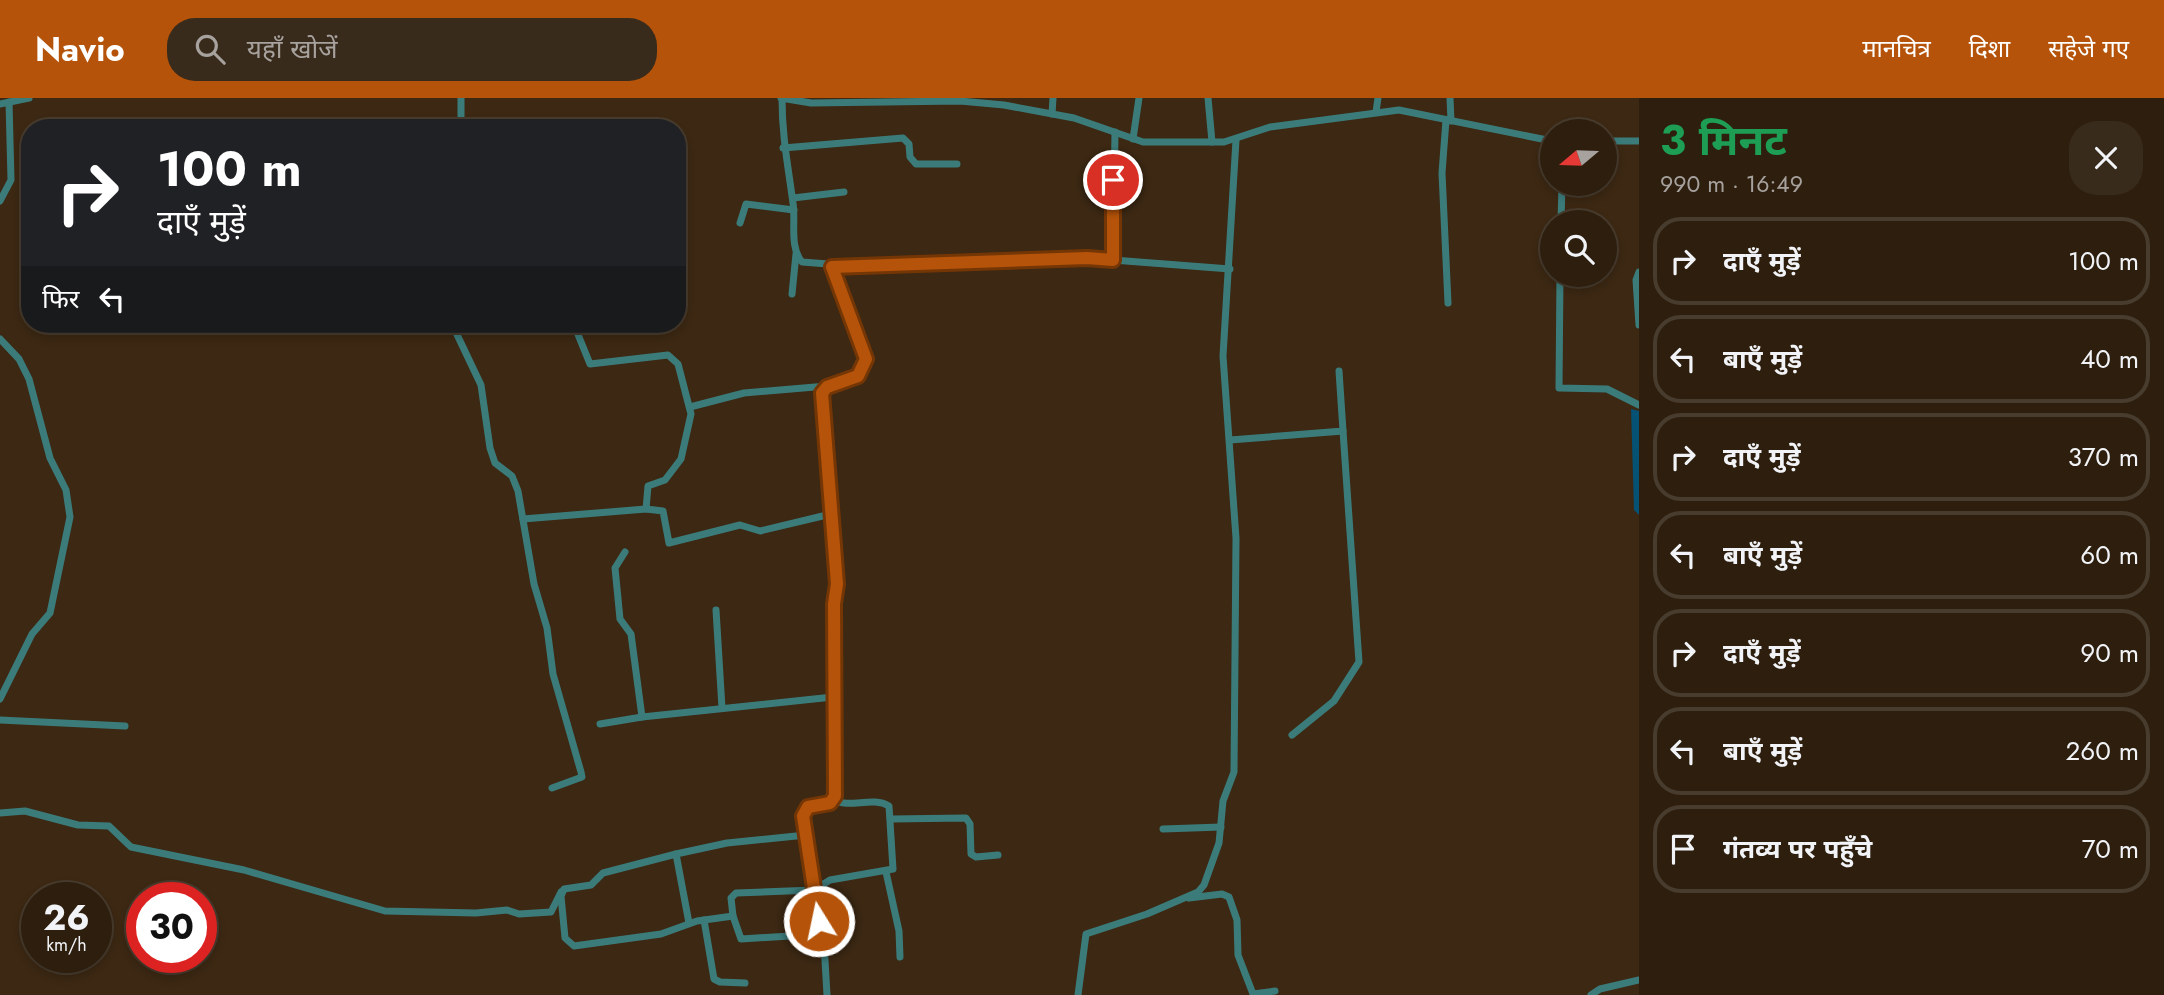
<!DOCTYPE html>
<html lang="hi">
<meta charset="utf-8">
<style>
:root{--surface:#2d1e0e;--page:#392b1c;--text:#f1f3f6;--muted:#a7a29e;--line:#483c2e;--accent:#b45309}
body{margin:0;font-family:Jost,"Noto Sans Devanagari",sans-serif;background:var(--page);color:var(--text);height:100vh;display:flex;flex-direction:column;font-size:26px;white-space:nowrap}
*{box-sizing:border-box;margin:0}
p{font-size:23px;color:var(--muted)}
.icon{flex:none;width:38px;height:38px;fill:none;stroke:currentColor;stroke-width:2;stroke-linecap:round;stroke-linejoin:round}
.map{position:relative;flex:1;overflow:hidden}
.side{display:flex;flex-direction:column;background:var(--surface);width:525px}
.side>*{flex:none}
.banner{position:absolute;left:21px;top:21px;width:665px;height:214px;border-radius:28px;box-shadow:0 4px 10px #0003,0 0 0 2px var(--line);background:#202124;color:#fff;overflow:hidden}
.needle{width:46px;rotate:251deg}
.fabs{position:absolute;left:1540px;top:21px;display:grid;gap:14px}
.fabs a{display:grid;place-items:center;width:77px;height:77px;border-radius:50%;background:var(--surface);box-shadow:0 4px 10px #0003,0 0 0 2px var(--line);font-size:35px}
.speed{position:absolute;left:21px;top:784px;display:flex;gap:14px;font-size:35px;font-weight:700;text-align:center}
.speed>*{display:grid;place-content:center;width:91px;height:91px;border-radius:50%;background:var(--surface);box-shadow:0 4px 10px #0003,0 0 0 2px var(--line);line-height:1}
.speed small{font-size:18px;font-weight:400}
.speed .limit{border:10px solid #d22;background:#fff;color:#111}
.pin{position:absolute;display:grid;place-items:center;width:60px;height:60px;color:#fff;margin:-30px;border:4px solid #fff;border-radius:50%;box-shadow:0 2px 7px #0007}
.me{position:absolute;width:77px;margin:-38px;rotate:350deg;stroke-linejoin:round;filter:drop-shadow(0 0 5px #0008)}
.turn{display:flex;align-items:center;gap:24px;height:147px;padding:0 21px;font-size:32px}
.turn .icon{width:91px;height:91px;stroke-width:2.5}
.turn b{display:block;font-size:49px;line-height:60px}
.then{display:flex;align-items:center;height:66px;padding:0 21px;background:#0003;gap:14px;font-size:26px}
.round{display:grid;place-items:center;flex:none;width:74px;height:74px;border-radius:28px;background:var(--page)}
.overview{display:flex;align-items:center;justify-content:space-between;height:119px;padding:0 21px}
h1{font-size:42px;font-weight:700;line-height:52px;color:#1e9e55}
ul{padding:0;list-style:none}
li{display:flex;align-items:center;gap:21px;height:88px;margin:0 14px 10px;padding:0 7px;border:4px solid var(--line);border-radius:28px}
li div{flex:1}
li b{display:block;font-size:26px}
li em{font-style:normal}
header{display:flex;align-items:center;gap:42px;box-sizing:border-box;height:98px;padding:0 35px;background:var(--accent);color:#fff}
header strong{font-size:33px}
nav{display:flex;gap:38px;margin-inline-start:auto;font-size:24px}
.search{width:490px;height:63px;background:var(--page);display:flex;align-items:center;gap:18px;box-sizing:border-box;padding:0 24px;border-radius:28px;color:var(--muted);font-size:26px}
main{display:flex;flex:1;min-height:0}
.map>svg:first-child{display:block}
</style>
<header>
<strong>Navio</strong>
<div class="search"><svg class="icon" aria-label="search" viewBox="0 0 24 24"><circle cx="10" cy="10" r="6"/><path d="M15 15l6 6"/></svg>यहाँ खोजें</div>
<nav><a>मानचित्र</a><a>दिशा</a><a>सहेजे गए</a></nav>
</header>
<main>
<div class="map">
<svg width="1639" height="897" viewBox="0 0 1639 897">
<rect width="100%" height="100%" fill="#3c2813"/>
<polygon fill="#055275" points="1631,311 1639,313 1639,417 1634,412"/>
<g fill="none" stroke-linecap="round" stroke-linejoin="round">
<g stroke="#3b7c7b" stroke-width="7">
<polyline points="461,0 461,30"/>
<polyline points="781,0 811,5 960,3 1004,7 1074,20 1143,44 1224,44 1270,29 1399,12 1552,43"/>
<path d="M782,0C782,38 788,68 793,105C796,123 789,149 802,164L828,166L835,173L866,260L858,278L827,288L822,295L837,486L834,507L835,698L830,705L808,709L803,718L824,845L827,897"/>
<polyline points="1208,0 1212,44"/>
<polyline points="1450,0 1451,23"/>
<polyline points="0,6 29,0"/>
<polyline points="1376,14 1378,0"/>
<polyline points="1052,16 1053,0"/>
<polyline points="1446,22 1442,75 1448,205"/>
<polyline points="1133,41 1139,0"/>
<polyline points="1605,43 1639,43"/>
<polyline points="783,50 903,40 909,46 910,59 916,66 957,66"/>
<polyline points="793,100 844,94"/>
<polyline points="0,103 11,82 9,4"/>
<polyline points="1561,124 1562,86"/>
<polyline points="740,125 746,106 794,112"/>
<polyline points="1113,162 1115,34"/>
<polyline points="833,169 1087,160 1230,171"/>
<polyline points="1639,174 1636,182 1639,227"/>
<polyline points="1560,177 1559,290 1607,291 1639,307"/>
<polyline points="792,196 796,156"/>
<polyline points="452,226 481,287 490,350 495,365 512,378 518,393 534,486 547,530 553,576 581,674 582,679 552,690"/>
<polyline points="554,226 577,234 590,266 668,257 678,266 691,316 681,361 665,382 648,388 646,411 663,413 669,445 740,427 760,433 831,416"/>
<polyline points="0,241 19,261 29,281 50,360 66,392 70,419 50,515 32,536 0,601"/>
<polyline points="690,309 744,295 827,288"/>
<polyline points="1230,342 1343,333 1339,273"/>
<polyline points="523,421 646,411"/>
<polyline points="625,454 615,470 620,521 631,536 642,619 833,599"/>
<polyline points="716,512 722,610"/>
<polyline points="0,622 125,628"/>
<polyline points="600,626 642,619"/>
<polyline points="1292,637 1334,603 1359,564 1343,333"/>
<polyline points="0,715 25,713 78,727 109,728 131,749 244,772 385,813 476,815 507,812 519,816 551,814 561,794"/>
<polyline points="891,721 966,720 970,726 971,756 976,759 998,757"/>
<polyline points="1163,731 1221,729"/>
<polyline points="806,737 727,745 676,756 603,775 591,787 564,791 561,798 565,840 574,848 661,836 697,823 733,818 741,841 822,836"/>
<polyline points="676,756 689,825"/>
<polyline points="886,774 899,833 900,859"/>
<polyline points="1189,800 1222,796 1229,799 1237,822 1238,857 1253,896 1275,893"/>
<path d="M733,818L731,800L736,795L814,792L830,782L893,771L889,708C872,698 850,711 833,702"/>
<polyline points="704,822 714,881 720,884 745,885"/>
<polyline points="1078,897 1086,836 1147,816 1198,794 1204,787 1219,745 1223,703 1234,674 1236,440 1223,258 1236,42"/>
<polyline points="1591,897 1600,891 1639,882"/>
</g>
</g>
<g fill="none" stroke-linecap="round" stroke-linejoin="round">
<g stroke="#753606" stroke-width="18">
<polyline id="route" points="819,823 803,718 808,709 830,705 835,698 834,506 837,486 822,295 827,289 858,278 866,261 832,169 1087,160 1113,162 1113,82"/>
</g>
<use href="#route" stroke="#b45309" stroke-width="12"/>
</g>
</svg>
<div class="fabs">
<a><svg class="needle" viewBox="-14 -14 28 28"><path d="M0-13l5 13h-10z" fill="#e53935"/><path d="M0 13l5-13h-10z" fill="#a7a29e"/></svg></a>
<a><svg class="icon" aria-label="search" viewBox="0 0 24 24"><circle cx="10" cy="10" r="6"/><path d="M15 15l6 6"/></svg></a>
</div>
<div class="speed"><div>26<small>km/h</small></div><div class="limit">30</div></div>
<div class="pin" style="left:1113px;top:82px;background:#d93025"><svg class="icon" aria-label="arrive" viewBox="0 0 24 24"><path d="M6 21V4h12l-3 4 3 4H6"/></svg></div>
<svg class="me" style="left:819px;top:823px" viewBox="-20 -20 40 40"><circle r="17" fill="#b45309" stroke="#fff" stroke-width="3"/><path d="M0-11L8 9 0 5-8 9z" fill="#fff"/></svg>
<div class="banner">
<div class="turn"><svg class="icon" aria-label="right" viewBox="0 0 24 24"><path d="M7 20v-9h11M14 6l5 5-5 5"/></svg><div><b>100 m</b>दाएँ मुड़ें</div></div>
<div class="then">फिर<svg class="icon" aria-label="left" viewBox="0 0 24 24"><path d="M17 20v-9H6M10 6l-5 5 5 5"/></svg></div>
</div>
</div>
<section class="side">
<div class="overview"><div><h1>3 मिनट</h1><p>990 m · 16:49</p></div><a class="round"><svg class="icon" aria-label="close" viewBox="0 0 24 24"><path d="M6 6l12 12M18 6L6 18"/></svg></a></div>
<ul>
<li><svg class="icon" aria-label="right" viewBox="0 0 24 24"><path d="M7 20v-9h11M14 6l5 5-5 5"/></svg><div><b>दाएँ मुड़ें</b></div><em>100 m</em></li>
<li><svg class="icon" aria-label="left" viewBox="0 0 24 24"><path d="M17 20v-9H6M10 6l-5 5 5 5"/></svg><div><b>बाएँ मुड़ें</b></div><em>40 m</em></li>
<li><svg class="icon" aria-label="right" viewBox="0 0 24 24"><path d="M7 20v-9h11M14 6l5 5-5 5"/></svg><div><b>दाएँ मुड़ें</b></div><em>370 m</em></li>
<li><svg class="icon" aria-label="left" viewBox="0 0 24 24"><path d="M17 20v-9H6M10 6l-5 5 5 5"/></svg><div><b>बाएँ मुड़ें</b></div><em>60 m</em></li>
<li><svg class="icon" aria-label="right" viewBox="0 0 24 24"><path d="M7 20v-9h11M14 6l5 5-5 5"/></svg><div><b>दाएँ मुड़ें</b></div><em>90 m</em></li>
<li><svg class="icon" aria-label="left" viewBox="0 0 24 24"><path d="M17 20v-9H6M10 6l-5 5 5 5"/></svg><div><b>बाएँ मुड़ें</b></div><em>260 m</em></li>
<li><svg class="icon" aria-label="arrive" viewBox="0 0 24 24"><path d="M6 21V4h12l-3 4 3 4H6"/></svg><div><b>गंतव्य पर पहुँचे</b></div><em>70 m</em></li>
</ul>
</section>
</main>
